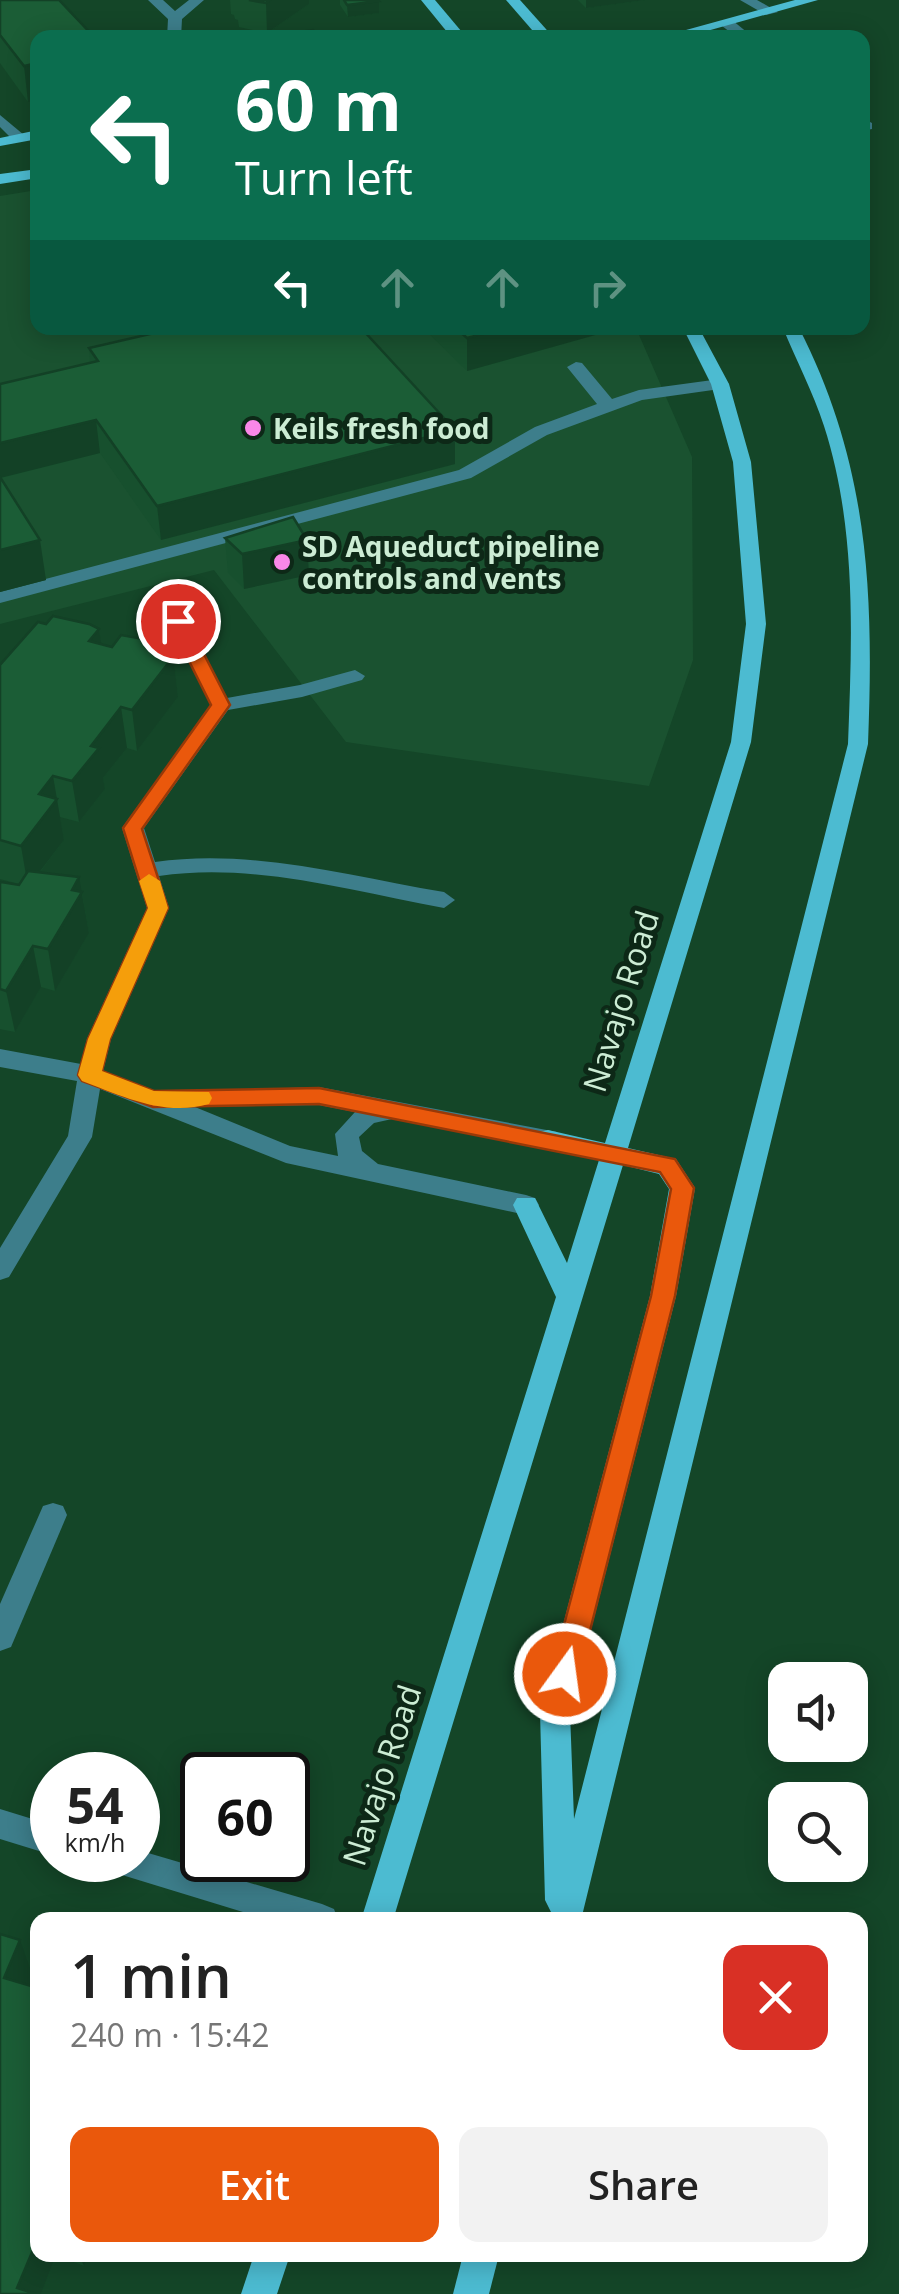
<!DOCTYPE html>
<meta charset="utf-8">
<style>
:root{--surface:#fff;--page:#f2f2f2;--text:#222;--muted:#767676;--accent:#ea580c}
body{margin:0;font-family:"Open Sans",sans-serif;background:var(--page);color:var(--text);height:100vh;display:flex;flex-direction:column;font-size:38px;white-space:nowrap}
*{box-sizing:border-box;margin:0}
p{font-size:32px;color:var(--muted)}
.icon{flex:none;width:55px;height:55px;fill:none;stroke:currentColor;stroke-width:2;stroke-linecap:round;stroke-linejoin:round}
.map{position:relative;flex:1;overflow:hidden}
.panel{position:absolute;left:30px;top:1912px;width:838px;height:350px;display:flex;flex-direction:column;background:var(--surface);border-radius:20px;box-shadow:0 5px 25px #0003}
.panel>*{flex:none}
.top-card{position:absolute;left:30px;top:30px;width:840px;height:305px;border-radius:20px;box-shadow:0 5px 25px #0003;background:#0b6e4f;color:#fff;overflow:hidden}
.fabs{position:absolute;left:768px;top:1662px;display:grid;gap:20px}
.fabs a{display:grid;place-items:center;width:100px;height:100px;border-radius:20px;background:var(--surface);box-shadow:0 5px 25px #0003;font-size:50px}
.speed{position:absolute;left:30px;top:1752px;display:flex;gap:20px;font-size:50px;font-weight:700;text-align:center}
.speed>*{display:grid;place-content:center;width:130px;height:130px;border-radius:50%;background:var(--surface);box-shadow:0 5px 25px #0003;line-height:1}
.speed small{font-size:25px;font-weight:400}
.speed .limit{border:5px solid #111;border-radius:15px;background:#fff;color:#111}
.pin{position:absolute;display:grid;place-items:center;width:85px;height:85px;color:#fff;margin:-42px;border:5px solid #fff;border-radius:50%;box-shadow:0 2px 10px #0007}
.me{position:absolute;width:110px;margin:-55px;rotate:14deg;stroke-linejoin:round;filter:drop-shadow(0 0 8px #0008)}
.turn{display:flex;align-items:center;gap:35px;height:210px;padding:0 40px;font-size:45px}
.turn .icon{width:130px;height:130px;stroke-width:2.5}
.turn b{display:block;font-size:70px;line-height:85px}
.lanes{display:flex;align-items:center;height:95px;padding:0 40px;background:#0003;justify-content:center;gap:50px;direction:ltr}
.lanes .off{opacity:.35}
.round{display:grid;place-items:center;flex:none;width:105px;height:105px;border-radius:20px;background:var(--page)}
.overview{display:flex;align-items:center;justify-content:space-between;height:170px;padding:0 40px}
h1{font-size:60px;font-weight:600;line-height:75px}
.cta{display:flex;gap:20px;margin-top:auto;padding:20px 40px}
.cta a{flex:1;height:115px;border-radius:20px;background:var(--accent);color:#fff;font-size:40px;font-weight:600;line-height:115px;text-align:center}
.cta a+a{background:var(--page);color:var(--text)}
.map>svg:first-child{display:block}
</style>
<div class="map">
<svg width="899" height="2294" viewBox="0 0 899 2294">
<rect width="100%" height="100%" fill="#144628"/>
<polygon fill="#1a5230" points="37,190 38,328 636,328 692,457 693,660 649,786 346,742 214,570 0,624 0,196"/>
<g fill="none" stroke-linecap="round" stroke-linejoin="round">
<g fill="#3d7e8b" fill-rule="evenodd">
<polygon points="148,0 163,0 175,11 189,0 204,0 182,19 181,38 167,38 168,19"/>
<polygon points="740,0 757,0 778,12 766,15"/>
<polygon points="722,20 732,20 754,38 738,38 722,26"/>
<polygon points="0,115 24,135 24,141 14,141 0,127"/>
<polygon points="862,118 872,123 872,129 862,131"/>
<polygon points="576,362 582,363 612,399 639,390 720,379 729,384 720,389 642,400 547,435 471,478 0,603 0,591 459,470 535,427 597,404 567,367"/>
<path d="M178,615L188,621L227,698L300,685L355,670L365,676L362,680L302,697L228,710L144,828L155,862C251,848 349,876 444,892L455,900L444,908C351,891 254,862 159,876L169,908L111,1039L103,1071L157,1092L319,1087L557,1132L560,1139L557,1146L548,1148L392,1119L374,1123L359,1137L362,1151L378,1164L526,1195L535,1198L539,1205L535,1212L526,1215L286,1163L100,1089L92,1137L9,1277L0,1280V1248L68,1136L77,1081L0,1067V1049L81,1064L87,1039L147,908L122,828L211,705L168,621ZM319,1105L355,1112L335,1134L338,1156L290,1146L195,1107Z"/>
<polygon points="53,1503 63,1506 67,1515 11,1647 0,1651 0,1604 43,1506"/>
<polygon points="0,1809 52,1825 52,1855 0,1839"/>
<polygon points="138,1850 322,1904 334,1909 338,1920 269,1920 109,1871 104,1860 138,1860"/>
</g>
<g fill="#4cbbd1" fill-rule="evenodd">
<polygon points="421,0 435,0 467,38 452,38"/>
<polygon points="506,0 520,0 554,38 539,38"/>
<polygon points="795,0 818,0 682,38 657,38"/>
<polygon points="38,130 38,139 0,146 0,138"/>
<polygon points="38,169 38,178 0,184 0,174"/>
<path d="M683,328H699L729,384L751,462L766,624L751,742L628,1148L676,1159L695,1188L676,1296L570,1712L574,1819L848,744C852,638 857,528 824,426C813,392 796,360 783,328H799C869,465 874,593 868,744L581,1920H549L551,1912L545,1900L540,1712L650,1296L669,1189L659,1174L623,1165L393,1920H361L556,1297L513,1205L517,1198H535L567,1263L599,1160L539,1146L536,1139L539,1132L548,1130L605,1143L731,742L746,624L733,462L711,384Z"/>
<polygon points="254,2255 290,2255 277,2294 241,2294"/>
<polygon points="463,2255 499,2255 489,2294 453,2294"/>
</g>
</g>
<g fill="#17502e">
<polygon points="0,0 59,0 28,102 0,63"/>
<polygon points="230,0 309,0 309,4 267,33 239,27 238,20 235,19 234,15 231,14"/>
<polygon points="340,0 378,0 379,13 348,17 340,5"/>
<polygon points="578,0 645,0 586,8"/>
<polygon points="423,328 606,328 606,332 467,371"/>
<polygon points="89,348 455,464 161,540 100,453 1,478 46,580 0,592 0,384 90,363"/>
<polygon points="225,538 309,575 244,589 228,573"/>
<polygon points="46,624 99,629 101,644 112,647 172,644 178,697 137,751 127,748 103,778 105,789 79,822 60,817 64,840 40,872 82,892 89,933 55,991 41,987 15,1032 0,1029 0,883 19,884 0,879 0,665"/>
<polygon points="0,1934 33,1977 29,1986 38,2255 87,2255 84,2266 56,2255 41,2294 0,2294"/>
</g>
<g fill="#134126">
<polygon points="270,0 309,0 309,4 267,33 266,3"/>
<polygon points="586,0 645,0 586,8"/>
<polygon points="379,1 379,13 348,17 347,5"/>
<polygon points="38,63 38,100 28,102 24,66"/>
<polygon points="506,328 606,328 606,332 467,371 467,338"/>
<polygon points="96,420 100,453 0,478 0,443"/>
<polygon points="455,430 455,464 161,540 157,506"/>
<polygon points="40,540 46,580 0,592 0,550"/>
<polygon points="307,540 309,575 244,589 242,554"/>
<polygon points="99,629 105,669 89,641"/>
<polygon points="172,644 178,697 137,751 132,710 164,654"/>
<polygon points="121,707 127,748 103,778 105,789 79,822 72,781 91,746"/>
<polygon points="53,776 64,840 28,887 21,846 39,794"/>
<polygon points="79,877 89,933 55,991 48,949 72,890"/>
<polygon points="33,946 41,987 15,1032 6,991"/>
<polygon points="20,1940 33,1977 18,2014 4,1978"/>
<polygon points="38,2238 38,2255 56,2255 41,2294 20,2294 17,2288"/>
<polygon points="79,2255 87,2255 84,2266"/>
</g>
<g fill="#1b5d36" stroke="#134126" stroke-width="2.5">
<polygon points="0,0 59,0 95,38 38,38 38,63 24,66 0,35"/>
<polygon points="249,0 270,0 266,3"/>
<polygon points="344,0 378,0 379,1 347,5"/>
<polygon points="313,30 317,38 280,38 277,35"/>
<polygon points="176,328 361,328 455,430 157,506 96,420 0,443 0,384 98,361 89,348"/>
<polygon points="456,328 506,328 467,338"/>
<polygon points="0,477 40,540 0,550"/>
<polygon points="293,517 307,540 242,554 225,538"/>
<polygon points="53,616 89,624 99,629 89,641 112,647 121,635 172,644 164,654 173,657 132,710 121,707 91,746 99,748 72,781 53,776 39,794 57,799 21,846 0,840 0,665 38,622 46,624"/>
<polygon points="28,871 79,877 72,890 82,892 48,949 33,946 6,991 0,989 0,883 1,882 19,885"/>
<polygon points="0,1934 20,1940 4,1978 38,1988 38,2238 17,2288 36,2294 0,2294"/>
</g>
<polygon fill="#ea580c" stroke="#983908" stroke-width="2.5" points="178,616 187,621 230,705 142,829 168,908 110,1039 102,1071 154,1091 319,1088 675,1159 694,1188 675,1296 579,1674 575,1683 565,1686 555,1683 551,1674 651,1296 671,1189 660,1172 319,1104 153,1107 82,1081 78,1075 88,1039 148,908 123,828 211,705 169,621"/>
<path fill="#f59e0b" d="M149,874L160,881L168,908L110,1039L102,1071L154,1091L209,1092L212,1098L209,1104C164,1117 122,1096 82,1081L78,1075L88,1039L148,908L139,881Z"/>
<g fill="#fa87e8" stroke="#0d2817" stroke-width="4">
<circle cx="253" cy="428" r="10"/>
<circle cx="282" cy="562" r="10"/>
</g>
<g text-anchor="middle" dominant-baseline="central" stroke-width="10" stroke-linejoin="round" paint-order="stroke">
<g font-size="28" font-weight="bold" fill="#ccecd4" stroke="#0d2817" text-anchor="start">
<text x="273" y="428">Keils fresh food</text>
<text x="302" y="546">SD Aqueduct pipeline<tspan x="302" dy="32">controls and vents</tspan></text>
</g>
<g font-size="32" fill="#ccecd4" stroke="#0d2817">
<text transform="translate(620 1001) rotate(-73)">Navajo Road</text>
<text transform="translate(381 1775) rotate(-72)">Navajo Road</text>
</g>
</g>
</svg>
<div class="fabs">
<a><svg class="icon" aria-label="sound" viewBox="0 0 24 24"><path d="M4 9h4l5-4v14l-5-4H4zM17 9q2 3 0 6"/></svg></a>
<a><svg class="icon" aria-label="search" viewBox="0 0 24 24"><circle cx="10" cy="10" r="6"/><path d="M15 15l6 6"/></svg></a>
</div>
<div class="speed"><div>54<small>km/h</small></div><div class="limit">60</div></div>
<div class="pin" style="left:178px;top:621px;background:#d93025"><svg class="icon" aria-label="arrive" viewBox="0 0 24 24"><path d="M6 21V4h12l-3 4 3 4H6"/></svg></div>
<svg class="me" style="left:565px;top:1674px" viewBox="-20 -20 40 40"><circle r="17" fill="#ea580c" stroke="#fff" stroke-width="3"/><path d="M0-11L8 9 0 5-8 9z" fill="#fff"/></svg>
<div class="top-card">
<div class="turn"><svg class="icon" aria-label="left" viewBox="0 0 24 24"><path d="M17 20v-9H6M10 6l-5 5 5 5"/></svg><div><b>60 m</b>Turn left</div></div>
<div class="lanes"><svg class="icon" aria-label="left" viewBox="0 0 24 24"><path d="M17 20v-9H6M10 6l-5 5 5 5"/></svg><svg class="icon off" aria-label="ahead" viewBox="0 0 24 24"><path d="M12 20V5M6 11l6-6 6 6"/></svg><svg class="icon off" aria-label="ahead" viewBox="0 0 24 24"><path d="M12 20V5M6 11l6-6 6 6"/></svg><svg class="icon off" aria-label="right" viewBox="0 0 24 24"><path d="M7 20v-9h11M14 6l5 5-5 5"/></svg></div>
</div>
<section class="panel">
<div class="overview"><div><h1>1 min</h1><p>240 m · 15:42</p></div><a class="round" style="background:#d93025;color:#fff"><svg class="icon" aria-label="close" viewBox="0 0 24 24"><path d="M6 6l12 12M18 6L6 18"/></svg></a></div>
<div class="cta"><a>Exit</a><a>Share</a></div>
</section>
</div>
